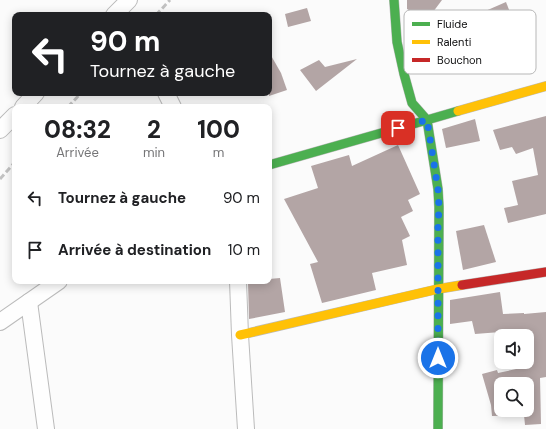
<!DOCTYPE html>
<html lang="fr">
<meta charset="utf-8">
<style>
:root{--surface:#fff;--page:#f6f6f6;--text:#202124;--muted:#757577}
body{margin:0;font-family:"DM Sans",sans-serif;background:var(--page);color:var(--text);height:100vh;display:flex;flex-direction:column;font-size:15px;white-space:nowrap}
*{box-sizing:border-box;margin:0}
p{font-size:13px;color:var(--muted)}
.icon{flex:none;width:22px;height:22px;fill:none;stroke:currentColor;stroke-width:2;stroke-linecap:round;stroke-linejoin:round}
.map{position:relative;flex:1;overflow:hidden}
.details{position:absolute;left:12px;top:104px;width:260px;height:180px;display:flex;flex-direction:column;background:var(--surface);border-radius:8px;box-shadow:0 2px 10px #0003}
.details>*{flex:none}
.hud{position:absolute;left:12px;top:12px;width:260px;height:84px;border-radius:8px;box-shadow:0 2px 10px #0003;background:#202124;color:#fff;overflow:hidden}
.tools{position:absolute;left:494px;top:329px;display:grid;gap:8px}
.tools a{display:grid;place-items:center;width:40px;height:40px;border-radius:8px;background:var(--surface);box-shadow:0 2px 10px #0003;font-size:20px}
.pin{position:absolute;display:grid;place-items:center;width:34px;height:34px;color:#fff;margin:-17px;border-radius:8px;box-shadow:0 2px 6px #0006}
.me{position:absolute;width:44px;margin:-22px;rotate:0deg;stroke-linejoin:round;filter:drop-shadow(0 0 3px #0008)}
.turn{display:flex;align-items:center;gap:14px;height:84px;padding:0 12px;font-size:18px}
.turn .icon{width:52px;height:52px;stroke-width:2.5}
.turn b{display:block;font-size:28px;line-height:34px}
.eta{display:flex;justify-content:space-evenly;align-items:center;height:68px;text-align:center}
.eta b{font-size:24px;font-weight:800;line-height:28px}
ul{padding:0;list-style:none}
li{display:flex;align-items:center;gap:12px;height:52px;padding:0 12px}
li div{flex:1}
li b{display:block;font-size:15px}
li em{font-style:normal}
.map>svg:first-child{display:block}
</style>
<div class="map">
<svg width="546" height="429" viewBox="0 0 546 429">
<rect width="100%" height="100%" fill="#fbfbfb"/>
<g fill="#b3a5a5" fill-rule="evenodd">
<polygon points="407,0 442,0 427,20 407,9"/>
<polygon points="506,2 513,20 475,37 467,19"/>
<polygon points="307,8 311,21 288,27 285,14"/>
<polygon points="269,52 281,73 287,90 269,96"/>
<polygon points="357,59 316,91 300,70 319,60 325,67"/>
<polygon points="546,116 546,214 508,223 504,208 518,205 512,181 538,175 533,148 516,154 512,147 500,150 493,130"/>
<polygon points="475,119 480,141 446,148 442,129"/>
<polygon points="398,145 420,194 408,200 413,211 401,217 410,236 402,240 407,265 372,273 376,290 322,303 310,264 318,262 284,199 318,188 311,166 349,155 352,166"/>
<polygon points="484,225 496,262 463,270 456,231"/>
<polygon points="280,278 285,312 249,319 248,283 269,281 269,279"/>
<path d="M500,292L503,314L524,313V314L546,312V377L540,378L541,424L525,425L524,415L492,416L491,405L482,374L497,370L498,373L530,366L527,350V330L475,334L472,321L450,324V300ZM501,384H527V410H501Z"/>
</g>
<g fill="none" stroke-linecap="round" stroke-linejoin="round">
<g stroke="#bbb" stroke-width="18">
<g id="street">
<polyline points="114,15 129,0"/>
<polyline points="166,93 173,107"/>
<polyline points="23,107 36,93"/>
<polyline points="0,130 15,115"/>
<polyline points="238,281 240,335 246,429"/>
<polyline points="29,302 46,429"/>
<polyline points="0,322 59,281"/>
</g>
</g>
<g stroke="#bbb" stroke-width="10">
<g id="fast">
<polyline points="269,165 427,120 412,103 404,74 397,42 394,0"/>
<polyline points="438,429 439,207 438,189 427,120 458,111"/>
</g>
</g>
<g stroke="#bbb" stroke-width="10">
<g id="slow">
<polyline points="458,111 546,86"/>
<polyline points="240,335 438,289 462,285"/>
</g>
</g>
<g stroke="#bbb" stroke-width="10">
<polyline id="jam" points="462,285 546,272"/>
</g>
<use href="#street" stroke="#fefefe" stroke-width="16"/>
<use href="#fast" stroke="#4caf50" stroke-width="9"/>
<use href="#slow" stroke="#ffc107" stroke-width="9"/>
<use href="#jam" stroke="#c62828" stroke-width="9"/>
<g stroke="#c2c2c2" stroke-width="3" stroke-dasharray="6 3" stroke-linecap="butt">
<polyline points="156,15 170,0"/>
<polyline points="68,107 81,93"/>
<polyline points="0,179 15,162"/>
</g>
</g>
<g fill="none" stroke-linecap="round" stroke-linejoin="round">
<polyline stroke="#1a73e8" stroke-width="7" stroke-dasharray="0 12.6" points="398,128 427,120 438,189 439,207 438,226 438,358"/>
</g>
<rect x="404" y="10" width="132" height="64" rx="6" fill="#fff" stroke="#b7b7b7" stroke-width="1"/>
<rect x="412" y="22" width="18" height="4" fill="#4caf50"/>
<rect x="412" y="40" width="18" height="4" fill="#ffc107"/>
<rect x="412" y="58" width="18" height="4" fill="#c62828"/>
<g font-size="11" fill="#0e0e0f">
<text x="437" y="28">Fluide</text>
<text x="437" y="46">Ralenti</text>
<text x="437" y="64">Bouchon</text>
</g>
</svg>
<div class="tools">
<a><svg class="icon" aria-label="sound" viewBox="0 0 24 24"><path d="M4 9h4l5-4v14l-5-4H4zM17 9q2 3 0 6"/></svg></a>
<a><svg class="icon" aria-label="search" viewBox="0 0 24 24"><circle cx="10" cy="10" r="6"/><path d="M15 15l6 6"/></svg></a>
</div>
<div class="pin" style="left:398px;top:128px;background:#d93025"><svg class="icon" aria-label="arrive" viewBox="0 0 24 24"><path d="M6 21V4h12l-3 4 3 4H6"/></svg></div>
<svg class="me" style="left:438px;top:358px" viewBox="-20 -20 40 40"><circle r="17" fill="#1a73e8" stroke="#fff" stroke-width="3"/><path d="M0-11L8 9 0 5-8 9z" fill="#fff"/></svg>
<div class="hud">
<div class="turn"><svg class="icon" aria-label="left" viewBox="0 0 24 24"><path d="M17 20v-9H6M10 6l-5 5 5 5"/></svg><div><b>90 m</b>Tournez à gauche</div></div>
</div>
<section class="details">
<div class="eta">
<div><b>08:32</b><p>Arrivée</p></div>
<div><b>2</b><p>min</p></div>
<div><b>100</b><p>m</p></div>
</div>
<ul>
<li><svg class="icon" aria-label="left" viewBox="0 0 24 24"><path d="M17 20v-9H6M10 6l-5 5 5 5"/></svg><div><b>Tournez à gauche</b></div><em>90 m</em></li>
<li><svg class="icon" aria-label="arrive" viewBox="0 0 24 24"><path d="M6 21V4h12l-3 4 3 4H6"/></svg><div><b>Arrivée à destination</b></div><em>10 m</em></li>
</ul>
</section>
</div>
